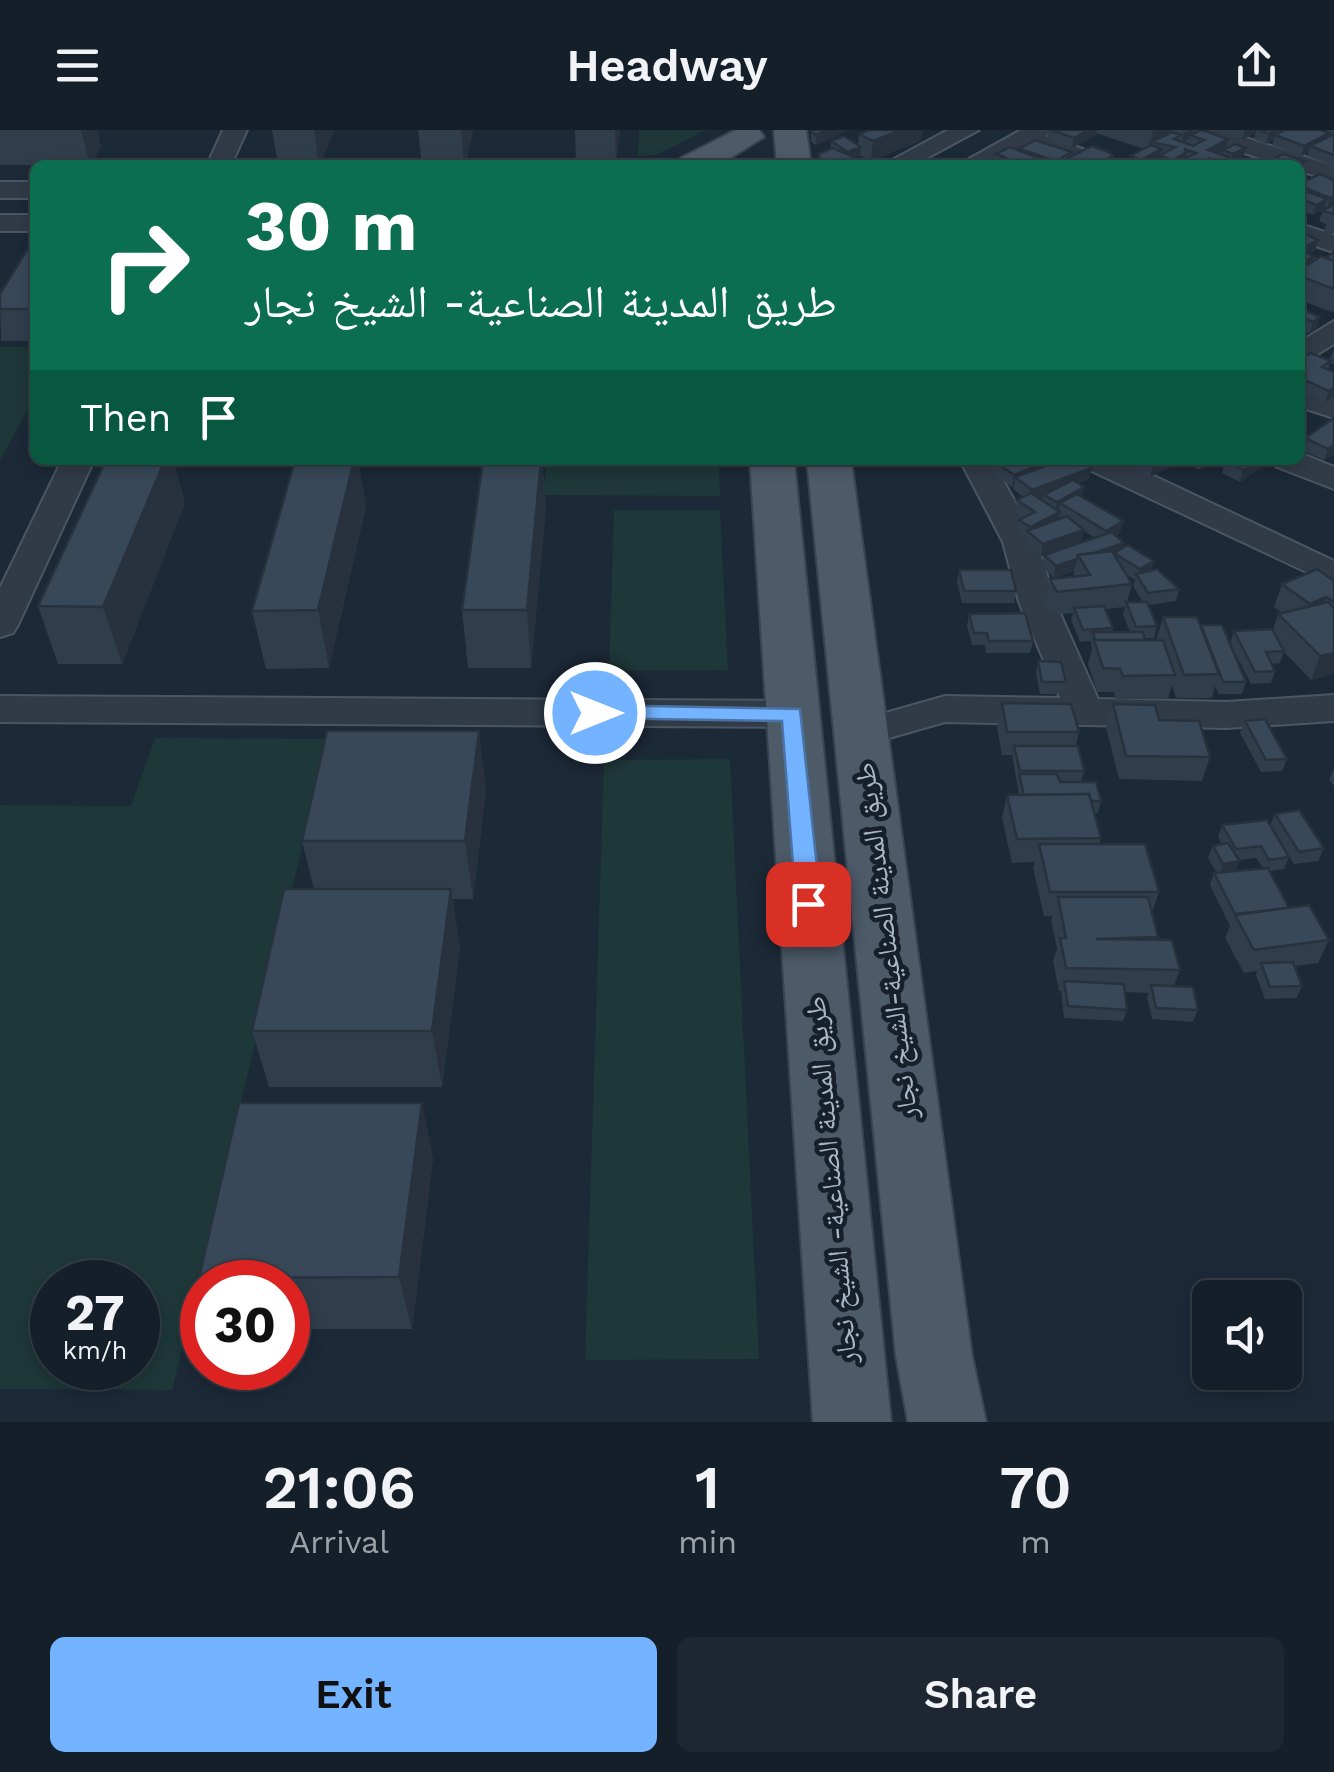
<!DOCTYPE html>
<meta charset="utf-8">
<style>
:root{--surface:#151f29;--page:#1e2731;--text:#f1f3f6;--muted:#9da2a8;--line:#343d46;--accent:#74b3ff}
body{margin:0;font-family:"Work Sans","Noto Naskh Arabic",sans-serif;background:var(--page);color:var(--text);height:100vh;display:flex;flex-direction:column;font-size:38px;white-space:nowrap}
*{box-sizing:border-box;margin:0}
p{font-size:32px;color:var(--muted)}
.icon{flex:none;width:55px;height:55px;fill:none;stroke:currentColor;stroke-width:2;stroke-linecap:round;stroke-linejoin:round}
.map{position:relative;height:1292px;overflow:hidden}
.sheet{display:flex;flex-direction:column;background:var(--surface);flex:1}
.sheet>*{flex:none}
.banner{position:absolute;left:30px;top:30px;width:1275px;height:305px;border-radius:15px;box-shadow:0 5px 15px #0003,0 0 0 2px var(--line);background:#0b6e4f;color:#fff;overflow:hidden}
.controls{position:absolute;left:1192px;top:1150px;display:grid;gap:20px}
.controls a{display:grid;place-items:center;width:110px;height:110px;border-radius:15px;background:var(--surface);box-shadow:0 5px 15px #0003,0 0 0 2px var(--line);font-size:50px}
.speed{position:absolute;left:30px;top:1130px;display:flex;gap:20px;font-size:50px;font-weight:700;text-align:center}
.speed>*{display:grid;place-content:center;width:130px;height:130px;border-radius:50%;background:var(--surface);box-shadow:0 5px 15px #0003,0 0 0 2px var(--line);line-height:1}
.speed small{font-size:25px;font-weight:400}
.speed .limit{border:15px solid #d22;background:#fff;color:#111}
.pin{position:absolute;display:grid;place-items:center;width:85px;height:85px;color:#fff;margin:-42px;border-radius:20px;box-shadow:0 5px 15px #0006}
.me{position:absolute;width:110px;margin:-55px;rotate:90deg;stroke-linejoin:round;filter:drop-shadow(0 0 8px #0008)}
.turn{display:flex;align-items:center;gap:35px;height:210px;padding:0 50px;font-size:45px}
.turn .icon{width:130px;height:130px;stroke-width:2.5}
.turn b{display:block;font-size:70px;line-height:85px}
.then{display:flex;align-items:center;height:95px;padding:0 50px;background:#0003;gap:20px;font-size:38px}
.eta{display:flex;justify-content:space-evenly;align-items:center;height:170px;text-align:center}
.eta b{font-size:60px;font-weight:600;line-height:70px}
.action{display:flex;gap:20px;margin-top:auto;padding:20px 50px}
.action a{flex:1;height:115px;border-radius:15px;background:var(--accent);color:#111;font-size:40px;font-weight:600;line-height:115px;text-align:center}
.action a+a{background:var(--page);color:var(--text)}
header{display:flex;justify-content:space-between;align-items:center;height:130px;padding:0 50px;background:var(--surface);font-size:45px;font-weight:600}
.map>svg:first-child{display:block}
</style>
<header><svg class="icon" aria-label="menu" viewBox="0 0 24 24"><path d="M4 6h16M4 12h16M4 18h16"/></svg>Headway<svg class="icon" aria-label="share" viewBox="0 0 24 24"><path d="M12 15V3M7 8l5-5 5 5M5 13v7h14v-7"/></svg></header>
<div class="map">
<svg width="1334" height="1292" viewBox="0 0 1334 1292">
<rect width="100%" height="100%" fill="#1c2937"/>
<g fill="#1e3738" fill-rule="evenodd">
<polygon points="639,0 706,0 656,25 638,26"/>
<polygon points="0,217 35,217 35,267 0,330"/>
<polygon points="547,330 719,330 720,366 543,365"/>
<polygon points="614,380 720,380 728,540 609,541"/>
<path d="M155,608L328,609L172,1260L0,1259V675L131,676ZM52,1152H138V1238H52Z"/>
<polygon points="730,629 759,1229 585,1230 604,630"/>
</g>
<g fill="none" stroke-linecap="round" stroke-linejoin="round">
<g stroke="#4b5663" stroke-width="4">
<g id="minor">
<polygon points="223,0 247,0 231,35 207,35"/>
<polygon points="948,0 979,0 914,35 883,35"/>
<polygon points="1021,0 1051,0 1045,6 1114,30 1117,35 1081,35 1026,16 989,35 958,35"/>
<polygon points="1185,0 1221,0 1334,36 1334,51 1300,41 1300,35 1281,35 1189,5"/>
<rect x="0" y="52" width="35" height="16"/>
<rect x="0" y="85" width="35" height="16"/>
<polygon points="1300,94 1334,105 1334,122 1300,111"/>
<polygon points="1334,191 1334,214 1300,235 1300,212"/>
<polygon points="1300,257 1334,268 1334,288 1300,277"/>
<polygon points="1300,323 1334,337 1334,359 1277,337 1272,330 1300,330"/>
<polygon points="62,330 94,330 18,495 13,503 0,507 0,458"/>
<polygon points="960,330 992,330 1037,412 1055,472 1098,569 1226,572 1334,565 1334,591 1226,598 945,592 861,616 847,612 842,603 847,594 945,566 1060,568 1019,472 1003,412"/>
<polygon points="1078,330 1120,330 1334,431 1334,455 1083,337"/>
<polygon points="0,566 793,571 807,575 812,584 807,593 793,597 0,592"/>
</g>
</g>
<g stroke="#394451" stroke-width="4">
<g id="primary">
<polygon points="736,0 759,0 764,7 719,35 676,35 681,28"/>
<polygon points="774,0 806,0 811,35 777,35"/>
<polygon points="750,330 794,330 891,1292 813,1292"/>
<polygon points="807,330 851,330 972,1226 986,1292 908,1292 896,1226"/>
</g>
</g>
<use href="#minor" fill="#303b47" fill-rule="evenodd"/>
<use href="#primary" fill="#4d5a68" fill-rule="evenodd"/>
</g>
<g fill="#303e4c" fill-rule="evenodd">
<polygon points="0,0 97,0 101,17 90,35 0,35"/>
<polygon points="272,0 334,0 320,35 278,35"/>
<polygon points="418,0 473,0 465,35 422,35"/>
<polygon points="575,0 620,0 616,35 576,35"/>
<polygon points="811,0 849,0 816,15 811,12"/>
<polygon points="870,0 923,0 920,11 871,31 860,26 856,28 856,35 817,35 818,24 831,19 831,11 858,15 859,4"/>
<polygon points="1048,0 1193,0 1192,4 1226,18 1246,18 1243,28 1231,34 1157,34 1158,30 1148,35 1128,35 1130,26 1144,19 1096,3 1096,5 1072,18 1047,9"/>
<polygon points="1215,0 1334,0 1334,40 1330,39 1331,35 1307,26 1309,22 1301,26 1272,15 1274,10 1266,14 1254,9 1256,2 1242,10"/>
<polygon points="1019,19 1071,26 1113,26 1112,35 987,35 994,32 996,24 1019,21"/>
<polygon points="1334,50 1334,102 1331,105 1324,102 1326,94 1319,91 1323,81 1327,78 1324,77 1313,85 1300,80 1300,54"/>
<polygon points="1300,105 1315,121 1309,124 1318,128 1326,128 1334,122 1334,181 1332,182 1300,170"/>
<polygon points="35,107 35,211 1,211 0,164"/>
<polygon points="1300,182 1320,187 1317,198 1310,203 1300,199"/>
<polygon points="1334,220 1334,234 1330,233 1328,240 1334,267 1325,272 1300,261 1300,229 1329,231"/>
<polygon points="1334,288 1334,324 1324,330 1301,320 1305,308"/>
<polygon points="295,330 358,330 366,376 329,538 266,539 252,481"/>
<polygon points="483,330 542,330 546,376 531,538 468,538 462,480"/>
<path d="M993,330H1072L1070,332L1092,338L1089,349L1078,353L1082,367L1123,391L1120,403L1116,406L1124,413L1123,418L1154,431L1152,440L1179,459L1176,471L1148,475L1157,496L1154,508H1145V510H1156L1163,487L1201,495L1246,552L1242,564H1219L1215,556L1212,568H1176L1172,555L1168,569H1116L1114,562H1097L1088,534L1092,520L1091,511L1080,512L1071,490L1073,483L1052,485L1045,473L1050,449L1073,447L1074,441L1054,448L1042,437L1044,425L1095,408L1084,401L1081,411L1041,426L1024,412L1025,407L1017,401L1019,390L1024,388L1015,382L1017,370L1023,367L1013,359L1014,356L1012,357L994,344L996,332ZM1126,444L1135,450L1133,456L1143,472H1127L1132,454ZM1125,477L1123,484L1130,502H1112L1113,498L1105,479Z"/>
<polygon points="1119,330 1180,330 1179,332 1150,347 1130,336 1132,331 1126,334"/>
<polygon points="1180,330 1218,330 1200,340"/>
<polygon points="1225,331 1266,334 1240,352 1222,343"/>
<polygon points="185,373 122,534 58,534 38,476"/>
<polygon points="959,440 1016,461 1014,473 962,473 957,452"/>
<polygon points="1334,451 1334,544 1311,550 1284,522 1280,533 1271,534 1275,541 1271,553 1251,554 1230,513 1234,501 1273,500 1278,484 1282,483 1274,477 1282,454"/>
<polygon points="969,484 1033,511 1030,523 986,523 985,515 972,515 967,496"/>
<polygon points="1038,531 1066,552 1063,564 1040,564 1036,543"/>
<polygon points="1002,573 1079,602 1076,616 1084,641 1081,652 1101,671 1098,683 1094,683 1101,708 1100,714 1159,762 1152,783 1158,807 1157,810 1180,840 1174,856 1198,880 1193,892 1152,889 1147,867 1149,863 1125,862 1127,880 1123,891 1064,888 1061,861 1059,861 1053,831 1057,819 1051,790 1053,786 1044,786 1033,738 1035,732 1012,733 1002,688 1007,665 1019,665 1012,625 1002,625 997,597"/>
<polygon points="1113,574 1159,590 1210,627 1202,651 1119,649 1106,597"/>
<polygon points="1245,591 1287,629 1282,641 1261,642 1240,603"/>
<polygon points="1334,638 1334,656 1329,650"/>
<polygon points="486,659 473,769 452,769 460,817 442,957 269,957 252,901 314,759 302,711"/>
<path d="M1275,684L1324,718L1318,731L1294,734L1276,706L1289,727L1284,739L1270,741L1289,778L1329,810L1318,833L1295,836L1302,856L1297,868L1265,869L1256,845L1257,841L1244,843L1225,808L1230,796L1210,755L1214,743H1217L1208,728L1213,716L1222,714L1218,707L1222,695L1270,696ZM1256,728L1263,738L1236,741L1239,730Z"/>
<polygon points="433,1028 412,1199 288,1199 288,1152 202,1152 202,1156 199,1148"/>
</g>
<g fill="#27323e">
<polygon points="81,0 97,0 101,17 90,35"/>
<polygon points="314,0 334,0 320,35 319,35"/>
<polygon points="461,0 473,0 465,35 464,35"/>
<polygon points="615,0 620,0 616,35"/>
<polygon points="827,0 849,0 816,15 816,5"/>
<polygon points="901,0 923,0 920,11 871,31 873,11"/>
<polygon points="1088,0 1097,0 1096,5 1072,18 1074,8"/>
<polygon points="1153,0 1173,0 1172,7 1151,12 1149,20"/>
<polygon points="1190,0 1193,0 1192,6 1190,5 1189,9 1181,13 1184,3"/>
<polygon points="1245,0 1257,0 1256,2 1242,10"/>
<polygon points="1277,0 1294,0 1275,5 1274,10 1266,14 1269,4"/>
<polygon points="1320,0 1328,0 1326,5 1329,3 1326,13 1310,16 1309,22 1301,26 1304,16"/>
<polygon points="1228,9 1226,19 1209,28 1207,35 1195,35 1208,20"/>
<polygon points="861,17 860,27 856,28 856,35 840,35 847,32 848,22"/>
<polygon points="1246,18 1243,28 1231,34 1233,24"/>
<polygon points="1162,19 1158,30 1148,35 1140,35 1141,30"/>
<polygon points="1187,22 1185,33 1181,35 1165,35"/>
<polygon points="1113,26 1112,35 1101,35 1101,32"/>
<polygon points="1334,66 1334,75 1327,78 1330,68"/>
<polygon points="1327,69 1323,80 1313,85 1316,75"/>
<polygon points="1318,110 1315,121 1300,129 1300,119"/>
<polygon points="1314,126 1312,131 1300,146 1300,134"/>
<polygon points="1320,187 1317,198 1310,203 1313,192"/>
<polygon points="1334,258 1334,267 1325,272 1329,261"/>
<polygon points="1334,315 1334,324 1324,330 1328,319"/>
<polygon points="165,330 174,330 185,373 122,534 103,477"/>
<polygon points="354,330 358,330 366,376 329,538 318,480"/>
<polygon points="541,330 542,330 546,376 531,538 527,480"/>
<polygon points="1051,330 1048,342 1015,347 1014,356 1012,357 1014,345"/>
<polygon points="1164,330 1180,330 1179,332 1150,347 1153,336"/>
<polygon points="1203,330 1218,330 1200,340"/>
<polygon points="1259,330 1268,330 1266,334 1240,352 1243,340"/>
<polygon points="1092,338 1089,349 1030,372 1032,360"/>
<polygon points="1084,357 1081,368 1060,373 1059,381 1054,384 1057,372"/>
<polygon points="1060,382 1057,394 1029,402 1030,397"/>
<polygon points="1123,391 1120,403 1103,413 1106,401"/>
<polygon points="1084,400 1081,411 1041,426 1043,414"/>
<polygon points="1124,413 1121,425 1114,423 1080,428"/>
<polygon points="1077,429 1074,441 1054,448 1056,436"/>
<polygon points="1154,431 1151,443 1138,447 1140,439"/>
<polygon points="1326,467 1318,490 1301,497 1310,474"/>
<polygon points="1334,523 1334,544 1311,550 1320,526"/>
<polygon points="479,601 486,659 473,769 465,711"/>
<polygon points="1240,731 1235,743 1219,746 1223,734"/>
<polygon points="451,759 460,817 442,957 432,901"/>
<polygon points="422,973 433,1028 412,1199 399,1147"/>
</g>
<g fill="#384858" stroke="#27323e" stroke-width="2.5">
<polygon points="812,0 827,0 816,5 812,2"/>
<polygon points="870,0 901,0 873,11 859,4"/>
<polygon points="1051,0 1088,0 1074,8"/>
<polygon points="1202,0 1228,9 1208,20 1229,27 1220,32 1209,28 1195,35 1173,35 1196,23 1184,19 1187,22 1165,35 1155,35 1166,28 1159,26 1175,17 1151,12 1172,2 1181,5 1174,9 1193,16 1204,10 1190,5"/>
<polygon points="1259,0 1277,0 1269,4"/>
<polygon points="1285,0 1321,0 1329,3 1304,16 1275,5"/>
<polygon points="1334,4 1334,25 1310,16"/>
<polygon points="844,6 861,17 848,22 831,11"/>
<polygon points="1035,10 1072,22 1056,31 1019,19"/>
<polygon points="1235,14 1246,18 1233,24 1222,20"/>
<polygon points="1151,15 1162,19 1141,30 1130,26"/>
<polygon points="1092,16 1109,22 1113,26 1101,32 1108,35 1064,35 1058,33"/>
<polygon points="1010,17 1054,34 1023,35 996,24"/>
<polygon points="833,18 856,28 840,35 823,35 818,24"/>
<polygon points="1283,24 1305,31 1298,35 1272,35 1274,34 1267,32"/>
<polygon points="1001,28 1016,35 987,35"/>
<polygon points="1215,30 1228,35 1205,35"/>
<polygon points="1320,44 1334,50 1334,66 1330,68 1300,56 1300,54"/>
<polygon points="1300,59 1327,69 1316,75 1300,68"/>
<polygon points="1334,74 1334,84 1323,81"/>
<polygon points="1303,103 1318,110 1300,119 1300,105"/>
<polygon points="35,107 35,179 0,179 0,164"/>
<polygon points="1300,121 1314,126 1300,134"/>
<polygon points="1334,122 1334,131 1326,128"/>
<polygon points="1321,126 1334,131 1334,159 1300,146 1300,140"/>
<polygon points="1304,180 1320,187 1313,192 1300,186 1300,182"/>
<polygon points="1311,223 1331,231 1322,237 1334,242 1334,258 1329,261 1300,248 1300,229"/>
<polygon points="1334,288 1334,315 1328,319 1305,308"/>
<polygon points="106,330 165,330 103,477 38,476"/>
<polygon points="295,330 354,330 318,480 252,481"/>
<polygon points="483,330 541,330 527,480 462,480"/>
<polygon points="1001,330 1051,330 1014,345 996,332"/>
<polygon points="1062,330 1067,330 1071,333 1082,330 1092,338 1032,360 1015,347"/>
<polygon points="1143,330 1164,330 1153,336"/>
<polygon points="1227,330 1259,330 1243,340 1225,331"/>
<polygon points="1073,350 1084,357 1057,372 1044,365"/>
<polygon points="1031,363 1060,382 1030,397 1019,390 1035,382 1017,370"/>
<polygon points="1077,364 1123,391 1106,401 1060,373"/>
<polygon points="1067,386 1084,400 1043,414 1027,401"/>
<polygon points="1112,402 1124,413 1094,423 1078,425 1077,429 1056,436 1044,425"/>
<polygon points="1128,415 1154,431 1140,439 1114,423"/>
<polygon points="1112,421 1132,454 1057,462 1050,449 1090,445 1078,425"/>
<polygon points="1157,439 1179,459 1148,463 1136,444"/>
<polygon points="1317,439 1334,451 1334,472 1326,467 1310,474 1282,454"/>
<polygon points="959,440 1011,440 1016,461 964,461"/>
<polygon points="1126,472 1147,472 1157,496 1136,497"/>
<polygon points="1328,472 1334,478 1334,523 1320,526 1278,484"/>
<polygon points="1104,476 1113,498 1083,500 1074,478"/>
<polygon points="1025,483 1033,511 989,511 987,503 974,503 969,484"/>
<polygon points="1163,487 1197,487 1219,544 1184,545"/>
<polygon points="1201,495 1222,495 1246,552 1223,552"/>
<polygon points="1272,499 1284,521 1266,522 1275,541 1255,542 1234,501"/>
<polygon points="1093,502 1143,502 1145,510 1095,510"/>
<polygon points="1094,510 1163,510 1175,545 1123,546 1120,539 1103,538"/>
<polygon points="1038,531 1061,532 1066,552 1042,552"/>
<polygon points="1002,573 1071,574 1079,602 1007,602"/>
<polygon points="1113,574 1155,575 1159,590 1199,591 1210,627 1126,626"/>
<polygon points="1265,589 1287,629 1266,630 1245,591"/>
<polygon points="327,601 479,601 465,711 302,711"/>
<polygon points="1014,616 1078,616 1084,641 1020,641"/>
<polygon points="1019,644 1057,644 1060,652 1096,652 1101,671 1091,671 1089,664 1024,665"/>
<polygon points="1089,664 1101,708 1017,709 1007,665"/>
<polygon points="1299,680 1324,718 1299,722 1275,684"/>
<polygon points="1267,690 1289,727 1269,730 1261,716 1236,719 1222,695"/>
<polygon points="1228,713 1240,731 1223,734 1213,716"/>
<polygon points="1039,714 1145,714 1159,762 1050,762"/>
<polygon points="1268,738 1289,778 1235,784 1214,743"/>
<polygon points="284,759 451,759 432,901 252,901"/>
<polygon points="1058,767 1148,767 1158,807 1096,809 1172,810 1180,840 1066,838 1060,808 1066,808"/>
<polygon points="1309,775 1329,810 1254,820 1235,785"/>
<polygon points="1293,832 1302,856 1270,857 1261,833"/>
<polygon points="1064,851 1124,854 1127,880 1068,876"/>
<polygon points="1151,855 1193,857 1198,880 1156,878"/>
<polygon points="239,973 422,973 399,1147 199,1148"/>
</g>
<polygon fill="#74b3ff" stroke="#4b74a6" stroke-width="2.5" points="595,575 800,579 821,774 817,781 808,784 796,774 782,591 587,588 584,583"/>
<g text-anchor="middle" dominant-baseline="central" stroke-width="9" stroke-linejoin="round" paint-order="stroke">
<g font-size="28" fill="#a9b6c5" stroke="#16202b">
<text transform="translate(886 811) rotate(-97)">طريق المدينة الصناعية-الشيخ نجار</text>
<text transform="translate(831 1050) rotate(-95)">طريق المدينة الصناعية- الشيخ نجار</text>
</g>
</g>
</svg>
<div class="controls">
<a><svg class="icon" aria-label="sound" viewBox="0 0 24 24"><path d="M4 9h4l5-4v14l-5-4H4zM17 9q2 3 0 6"/></svg></a>
</div>
<div class="speed"><div>27<small>km/h</small></div><div class="limit">30</div></div>
<div class="pin" style="left:808px;top:774px;background:#d93025"><svg class="icon" aria-label="arrive" viewBox="0 0 24 24"><path d="M6 21V4h12l-3 4 3 4H6"/></svg></div>
<svg class="me" style="left:595px;top:583px" viewBox="-20 -20 40 40"><circle r="17" fill="#74b3ff" stroke="#fff" stroke-width="3"/><path d="M0-11L8 9 0 5-8 9z" fill="#fff"/></svg>
<div class="banner">
<div class="turn"><svg class="icon" aria-label="right" viewBox="0 0 24 24"><path d="M7 20v-9h11M14 6l5 5-5 5"/></svg><div><b>30 m</b>طريق المدينة الصناعية- الشيخ نجار</div></div>
<div class="then">Then<svg class="icon" aria-label="arrive" viewBox="0 0 24 24"><path d="M6 21V4h12l-3 4 3 4H6"/></svg></div>
</div>
</div>
<section class="sheet">
<div class="eta">
<div><b>21:06</b><p>Arrival</p></div>
<div><b>1</b><p>min</p></div>
<div><b>70</b><p>m</p></div>
</div>
<div class="action"><a>Exit</a><a>Share</a></div>
</section>
